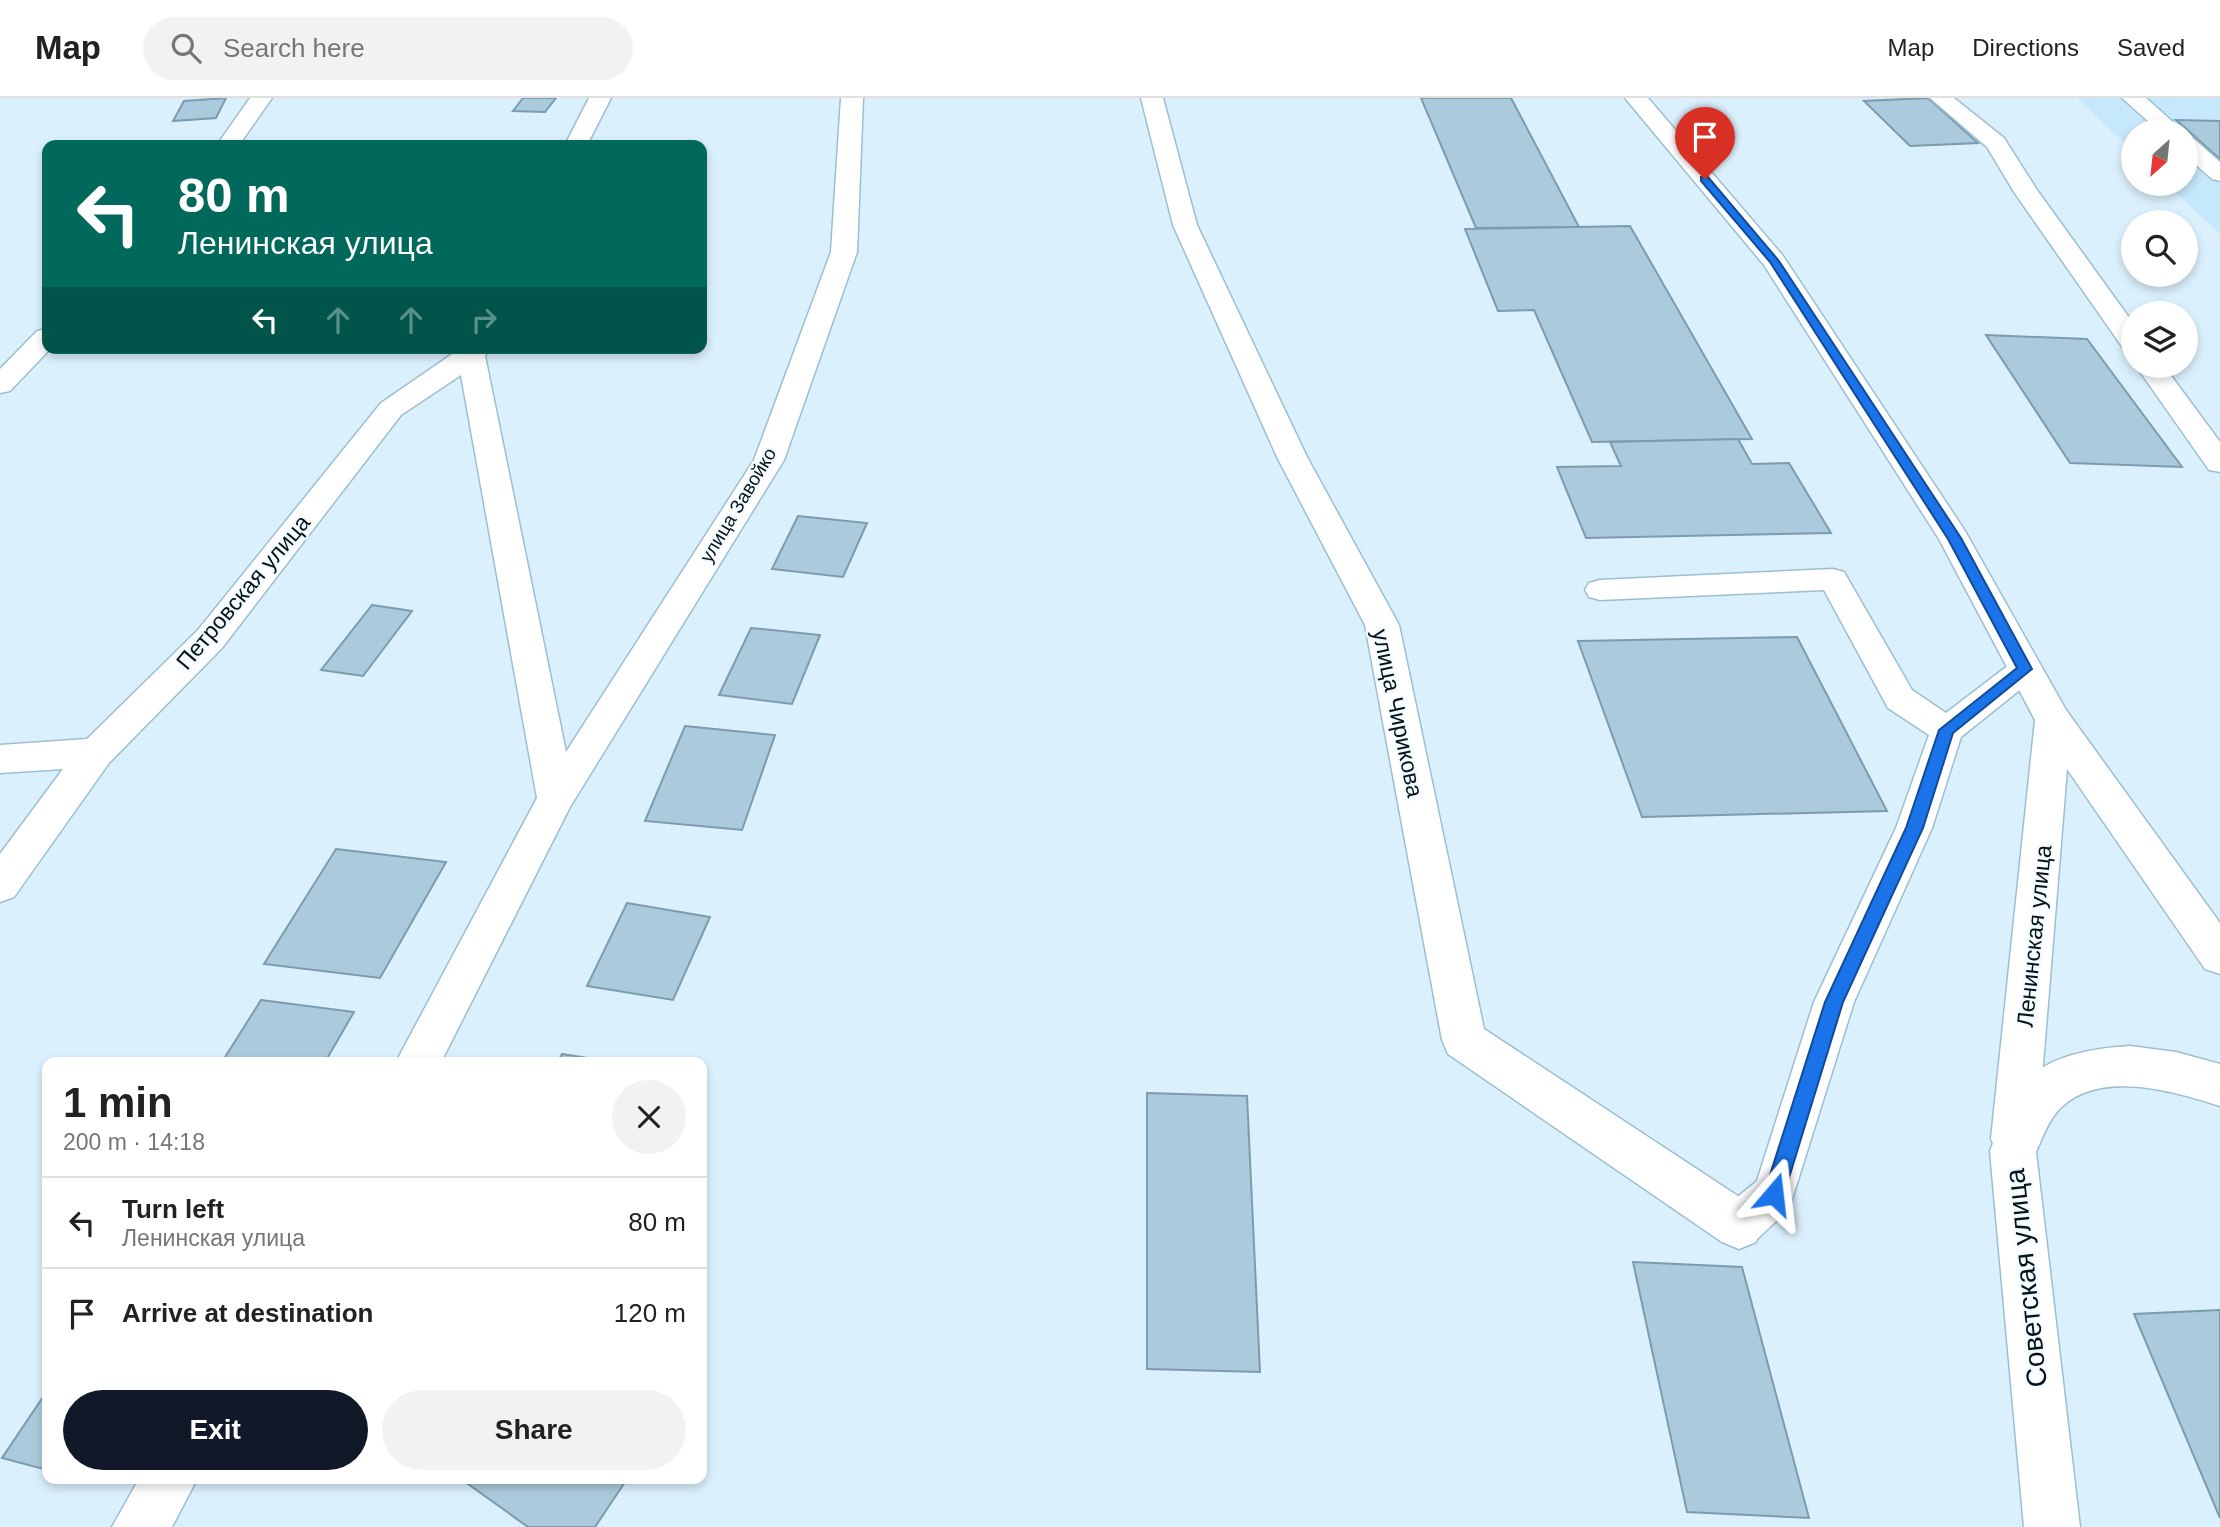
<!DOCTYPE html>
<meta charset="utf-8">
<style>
:root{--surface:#fff;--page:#f2f2f2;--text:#222;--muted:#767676;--line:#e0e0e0;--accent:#111827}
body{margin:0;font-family:Arial,sans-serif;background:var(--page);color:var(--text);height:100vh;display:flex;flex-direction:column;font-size:26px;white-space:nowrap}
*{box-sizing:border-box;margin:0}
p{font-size:23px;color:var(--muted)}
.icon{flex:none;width:38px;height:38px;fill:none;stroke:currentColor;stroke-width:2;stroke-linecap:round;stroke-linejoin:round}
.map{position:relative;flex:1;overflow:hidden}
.drawer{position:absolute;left:42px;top:959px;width:665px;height:427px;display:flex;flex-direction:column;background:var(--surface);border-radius:14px;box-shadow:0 4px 10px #0003}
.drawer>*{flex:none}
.guide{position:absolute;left:42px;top:42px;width:665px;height:214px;border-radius:14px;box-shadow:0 4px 10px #0003;background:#00695c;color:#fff;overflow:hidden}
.needle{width:46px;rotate:207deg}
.buttons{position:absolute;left:2121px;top:21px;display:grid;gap:14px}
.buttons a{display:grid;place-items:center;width:77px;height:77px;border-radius:50%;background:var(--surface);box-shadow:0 4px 10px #0003;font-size:35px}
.pin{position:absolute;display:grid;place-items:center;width:60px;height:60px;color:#fff;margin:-72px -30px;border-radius:50% 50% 50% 0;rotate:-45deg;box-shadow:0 0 7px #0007}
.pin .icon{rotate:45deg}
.me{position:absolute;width:77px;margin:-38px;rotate:17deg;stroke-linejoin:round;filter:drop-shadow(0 0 5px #0008)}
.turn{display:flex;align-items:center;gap:24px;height:147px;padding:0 21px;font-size:32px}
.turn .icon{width:91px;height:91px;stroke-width:2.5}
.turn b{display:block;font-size:49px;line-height:60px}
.lanes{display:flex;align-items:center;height:66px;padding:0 21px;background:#0003;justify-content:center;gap:35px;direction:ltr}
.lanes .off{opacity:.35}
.round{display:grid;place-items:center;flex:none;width:74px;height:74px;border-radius:37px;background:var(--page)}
.headline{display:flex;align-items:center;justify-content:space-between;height:119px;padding:0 21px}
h1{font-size:42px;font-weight:800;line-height:52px}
.button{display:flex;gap:14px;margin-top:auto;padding:14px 21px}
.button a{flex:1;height:80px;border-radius:42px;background:var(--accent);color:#fff;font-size:28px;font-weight:800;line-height:80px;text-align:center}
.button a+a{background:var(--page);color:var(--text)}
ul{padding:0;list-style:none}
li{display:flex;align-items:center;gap:21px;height:91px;padding:0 21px;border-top:2px solid var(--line)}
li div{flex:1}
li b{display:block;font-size:26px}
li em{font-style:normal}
header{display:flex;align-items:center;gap:42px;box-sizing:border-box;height:98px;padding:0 35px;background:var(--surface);border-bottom:2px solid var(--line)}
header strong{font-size:33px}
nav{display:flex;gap:38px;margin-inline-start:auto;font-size:24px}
.search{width:490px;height:63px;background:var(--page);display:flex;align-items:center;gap:18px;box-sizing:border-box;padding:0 24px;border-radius:38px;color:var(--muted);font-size:26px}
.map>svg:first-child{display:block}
</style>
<header>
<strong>Map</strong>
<div class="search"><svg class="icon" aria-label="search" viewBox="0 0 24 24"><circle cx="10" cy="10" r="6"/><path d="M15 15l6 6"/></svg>Search here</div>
<nav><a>Map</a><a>Directions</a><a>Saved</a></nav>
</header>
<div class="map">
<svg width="2220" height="1429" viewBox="0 0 2220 1429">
<rect width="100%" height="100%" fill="#dbf0fd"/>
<polygon fill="#c6e8fc" points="2077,0 2220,0 2220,136 2167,86 2186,86 2186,33 2133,33 2133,53"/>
<g fill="#abcadc" stroke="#7b9caf" stroke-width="2">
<polygon points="226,0 216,20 173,23 184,3"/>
<polygon points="523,0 556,0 545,14 513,13"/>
<polygon points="1421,0 1511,0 1579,129 1476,130"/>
<polygon points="1928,0 1978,45 1910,48 1864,3"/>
<polygon points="2176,22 2220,23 2220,61"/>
<polygon points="1630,128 1752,341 1592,344 1534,212 1498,213 1465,131"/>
<polygon points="1986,237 2087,241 2182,369 2070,365"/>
<polygon points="1738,341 1752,366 1789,365 1831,435 1586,440 1557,369 1621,368 1610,344"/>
<polygon points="798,418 867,425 843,479 772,471"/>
<polygon points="372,507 412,513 363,578 321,572"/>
<polygon points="751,530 820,537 792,606 719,597"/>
<polygon points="1797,539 1887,713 1642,719 1578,543"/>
<polygon points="685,628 775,637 742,732 645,723"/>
<polygon points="336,751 446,764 380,880 264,866"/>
<polygon points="627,805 710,819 673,902 587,888"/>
<polygon points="261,902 354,914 325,964 222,964"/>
<polygon points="562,956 613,964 558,964"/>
<polygon points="1147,995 1247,998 1260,1274 1147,1271"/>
<polygon points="1633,1164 1742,1169 1809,1420 1687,1414"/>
<polygon points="2220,1212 2220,1420 2134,1216"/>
<polygon points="47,1293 47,1372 2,1360"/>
<polygon points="461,1381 627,1381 595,1429 528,1429"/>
</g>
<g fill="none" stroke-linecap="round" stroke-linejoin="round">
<g stroke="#9cbed2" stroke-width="3">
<polygon id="service" points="1833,471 1844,474 1912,592 1946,615 2014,563 2025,559 2036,563 2041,571 2036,579 1961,639 1932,730 1854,904 1789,1111 1755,1143 1739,1149 1723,1143 1717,1127 1723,1111 1757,1083 1814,904 1896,730 1929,637 1888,610 1824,492 1600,502 1589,499 1585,492 1589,485 1600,482"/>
</g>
<g stroke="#9cbed2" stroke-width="3">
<g id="minor">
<polygon points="250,0 272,0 239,47 217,47"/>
<polygon points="589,0 611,0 587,47 565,47"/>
<polygon points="841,0 863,0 857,154 784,362 570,709 441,964 396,964 537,700 461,277 401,317 222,550 109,665 14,799 0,804 0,756 63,671 0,675 0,647 87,641 198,532 381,305 461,250 489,250 485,258 566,654 754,362 831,154"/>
<polygon points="1141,0 1163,0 1197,127 1307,359 1399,527 1484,931 1756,1110 1763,1127 1756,1144 1739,1151 1722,1144 1448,956 1442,942 1365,527 1277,359 1173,127"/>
<polygon points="1930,0 1954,0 2004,40 2037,92 2133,225 2133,252 2123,250 2014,94 1987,49"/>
<polygon points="2122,0 2146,0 2183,33 2159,33"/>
<polygon points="2186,39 2194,41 2220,64 2220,83 2212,81 2186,58"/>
<polygon points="47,231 47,250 51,250 10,293 0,295 0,271 37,233"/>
<polygon points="2136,268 2164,268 2220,344 2220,374 2209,372"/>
<polygon points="139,1381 197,1381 172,1429 112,1429"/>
</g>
</g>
<g stroke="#9cbed2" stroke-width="3">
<polygon id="secondary" points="1625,0 1648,0 1783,158 1965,433 2066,612 2220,825 2220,876 2205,871 2067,671 2037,1041 2030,1057 2014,1063 1998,1057 1991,1041 2035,622 1939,441 1764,167"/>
</g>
<g stroke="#9cbed2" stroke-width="3">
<path id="primary" d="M2130,948L2176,954L2220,966V1008C2173,993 2094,969 2056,1015C2047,1026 2042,1041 2036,1054L2080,1429H2024L1990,1053C1999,1031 2008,1003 2024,985C2048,957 2095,950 2130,948Z"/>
</g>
<use href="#service" fill="#fff" fill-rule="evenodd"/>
<use href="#minor" fill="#fff" fill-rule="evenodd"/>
<use href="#secondary" fill="#fff" fill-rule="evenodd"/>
<use href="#primary" fill="#fff" fill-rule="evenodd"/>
</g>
<polygon fill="#1a73e8" stroke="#114b97" stroke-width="2" points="1701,79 1708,79 1779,163 1961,440 2032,571 1953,635 1923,730 1843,904 1784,1096 1781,1103 1774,1106 1767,1103 1764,1096 1825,904 1906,730 1939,632 2017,570 1948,441 1770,164 1701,83"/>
<g text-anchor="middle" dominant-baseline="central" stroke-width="5" stroke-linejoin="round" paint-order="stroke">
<g font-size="19" fill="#06131a" stroke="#f4fbff">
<text transform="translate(738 407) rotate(-59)">улица Завойко</text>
</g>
<g font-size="23" fill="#06131a" stroke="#f4fbff">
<text transform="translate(243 494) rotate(-50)">Петровская улица</text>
<text transform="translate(1398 615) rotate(78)">улица Чирикова</text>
<text transform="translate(2034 838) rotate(-84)">Ленинская улица</text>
</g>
<g font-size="28" fill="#06131a" stroke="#f4fbff">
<text transform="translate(2026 1180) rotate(-96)">Советская улица</text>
</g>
</g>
</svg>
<div class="buttons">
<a><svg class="needle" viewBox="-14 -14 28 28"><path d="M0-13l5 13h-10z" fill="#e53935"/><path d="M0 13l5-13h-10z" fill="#767676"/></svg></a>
<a><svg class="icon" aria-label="search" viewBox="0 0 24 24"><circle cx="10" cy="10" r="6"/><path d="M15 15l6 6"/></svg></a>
<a><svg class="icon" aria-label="layers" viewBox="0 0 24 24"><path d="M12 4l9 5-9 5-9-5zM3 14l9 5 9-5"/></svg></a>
</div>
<div class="pin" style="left:1705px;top:81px;background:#d93025"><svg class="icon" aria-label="arrive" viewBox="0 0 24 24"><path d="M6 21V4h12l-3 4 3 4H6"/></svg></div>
<svg class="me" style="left:1774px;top:1096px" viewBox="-20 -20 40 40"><path d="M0-17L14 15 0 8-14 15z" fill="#1a73e8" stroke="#fff" stroke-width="4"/></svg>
<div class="guide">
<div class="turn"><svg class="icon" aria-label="left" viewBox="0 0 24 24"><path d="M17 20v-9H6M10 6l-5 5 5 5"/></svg><div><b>80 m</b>Ленинская улица</div></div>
<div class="lanes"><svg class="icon" aria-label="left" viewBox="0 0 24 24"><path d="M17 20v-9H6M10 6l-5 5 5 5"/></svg><svg class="icon off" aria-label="ahead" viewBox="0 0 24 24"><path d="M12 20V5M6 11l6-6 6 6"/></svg><svg class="icon off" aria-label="ahead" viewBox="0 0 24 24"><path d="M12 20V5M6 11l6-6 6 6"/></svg><svg class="icon off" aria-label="right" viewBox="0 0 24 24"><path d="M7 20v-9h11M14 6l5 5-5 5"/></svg></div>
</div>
<section class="drawer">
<div class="headline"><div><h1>1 min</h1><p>200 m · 14:18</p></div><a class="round"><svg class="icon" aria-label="close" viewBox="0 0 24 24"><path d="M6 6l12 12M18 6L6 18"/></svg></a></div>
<ul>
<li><svg class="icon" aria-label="left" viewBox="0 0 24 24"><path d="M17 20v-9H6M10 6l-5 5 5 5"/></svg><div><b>Turn left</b><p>Ленинская улица</p></div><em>80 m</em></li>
<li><svg class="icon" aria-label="arrive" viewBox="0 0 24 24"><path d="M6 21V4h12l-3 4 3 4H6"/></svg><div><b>Arrive at destination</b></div><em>120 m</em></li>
</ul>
<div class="button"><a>Exit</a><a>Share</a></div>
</section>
</div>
